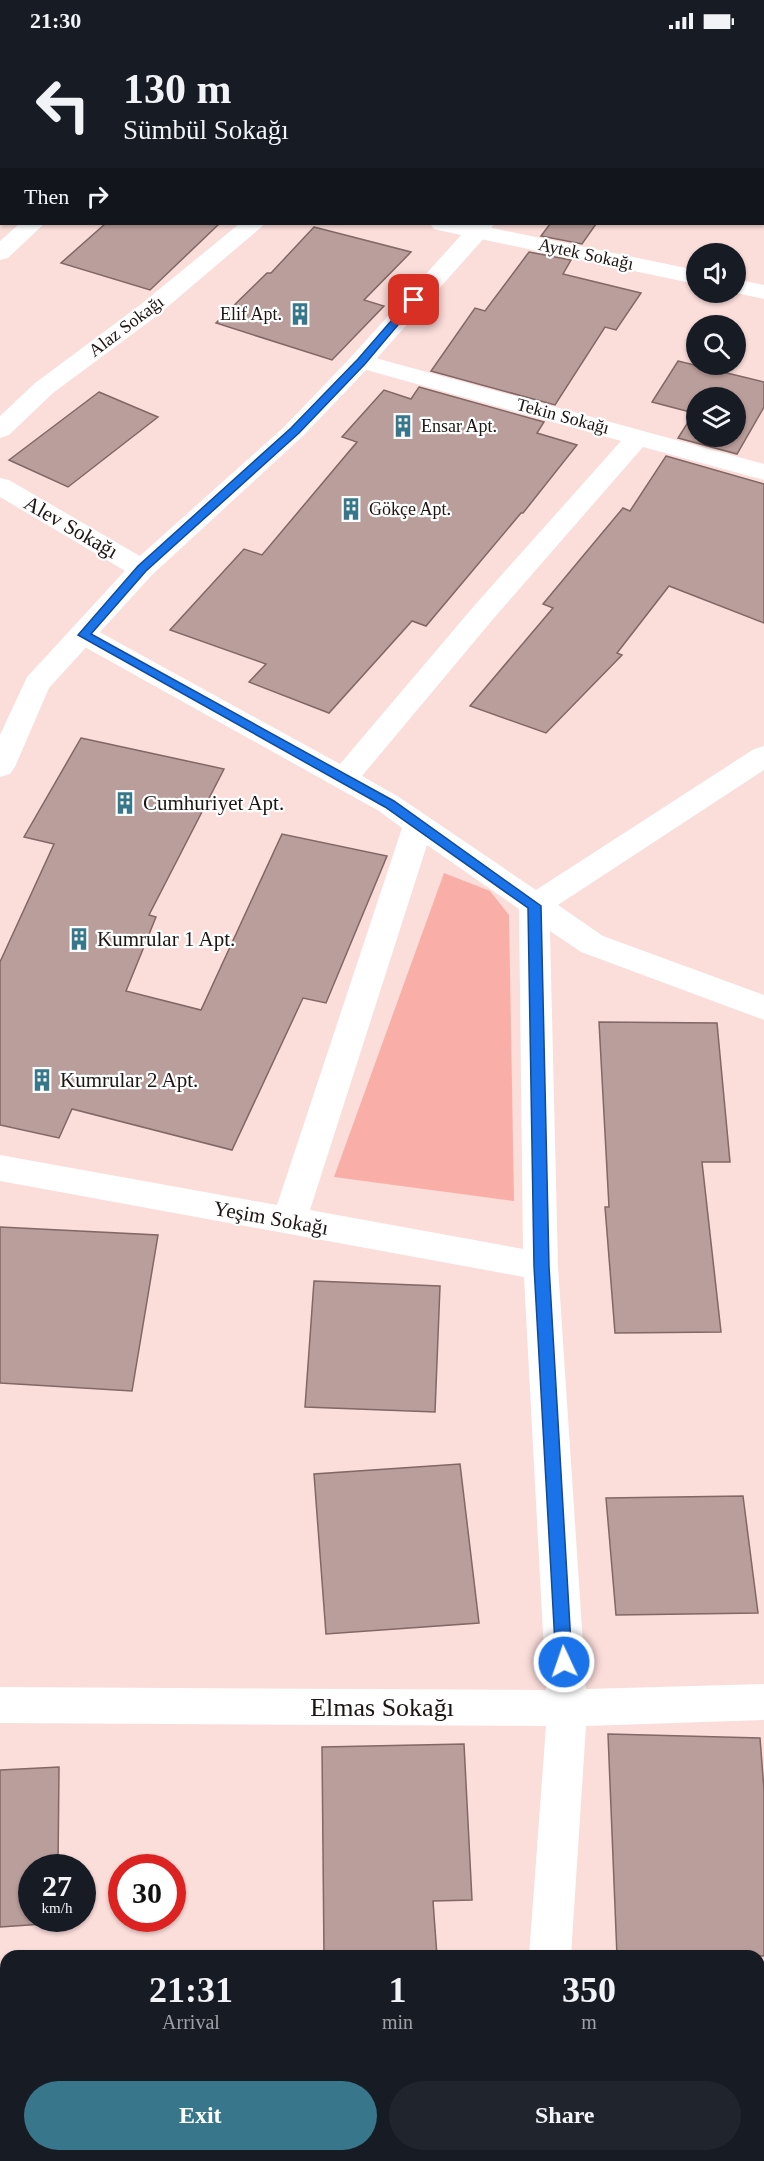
<!DOCTYPE html>
<meta charset="utf-8">
<style>
:root{--surface:#171b24;--page:#20242c;--text:#f1f3f6;--muted:#9ea1a6;--accent:#37768b}
body{margin:0;font-family:"Times New Roman",serif;background:var(--page);color:var(--text);height:100vh;display:flex;flex-direction:column;font-size:22px;white-space:nowrap}
*{box-sizing:border-box;margin:0}
p{font-size:20px;color:var(--muted)}
.icon{flex:none;width:33px;height:33px;fill:none;stroke:currentColor;stroke-width:2;stroke-linecap:round;stroke-linejoin:round}
.map{position:relative;flex:1;overflow:hidden}
.panel{position:absolute;left:0px;top:1908px;width:765px;height:212px;display:flex;flex-direction:column;background:var(--surface);border-radius:18px 18px 0 0;box-shadow:0 2px 4px #0004}
.panel>*{flex:none}
.top-card{position:absolute;left:0px;top:0px;width:765px;height:183px;box-shadow:0 2px 4px #0004;background:#171b24;color:var(--text);overflow:hidden}
.buttons{position:absolute;left:686px;top:201px;display:grid;gap:12px}
.buttons a{display:grid;place-items:center;width:60px;height:60px;border-radius:50%;background:var(--surface);box-shadow:0 2px 4px #0004;font-size:30px}
.speed{position:absolute;left:18px;top:1812px;display:flex;gap:12px;font-size:30px;font-weight:700;text-align:center}
.speed>*{display:grid;place-content:center;width:78px;height:78px;border-radius:50%;background:var(--surface);box-shadow:0 2px 4px #0004;line-height:1}
.speed small{font-size:15px;font-weight:400}
.speed .limit{border:9px solid #d22;background:#fff;color:#111}
.pin{position:absolute;display:grid;place-items:center;width:51px;height:51px;color:#fff;margin:-26px;border-radius:12px;box-shadow:0 3px 9px #0006}
.me{position:absolute;width:66px;margin:-33px;rotate:357deg;stroke-linejoin:round;filter:drop-shadow(0 0 4px #0008)}
.turn{display:flex;align-items:center;gap:21px;height:126px;padding:0 24px;font-size:27px}
.turn .icon{width:78px;height:78px;stroke-width:2.5}
.turn b{display:block;font-size:42px;line-height:51px}
.then{display:flex;align-items:center;height:57px;padding:0 24px;background:#0003;gap:12px;font-size:22px}
.eta{display:flex;justify-content:space-evenly;align-items:center;height:102px;text-align:center}
.eta b{font-size:36px;font-weight:800;line-height:42px}
.action{display:flex;gap:12px;margin-top:auto;padding:12px 24px}
.action a{flex:1;height:69px;border-radius:36px;background:var(--accent);color:#fff;font-size:24px;font-weight:800;line-height:69px;text-align:center}
.action a+a{background:var(--page);color:var(--text)}
.status{display:flex;justify-content:space-between;align-items:center;height:42px;padding:0 30px;background:var(--surface);direction:ltr}
.status svg{height:16px;fill:currentColor}
.map>svg:first-child{display:block}
</style>
<div class="status"><b>21:30</b><svg viewBox="0 0 49 12"><path d="M0 12V9h3v3zM5 12V6h3v6zM10 12V3h3v9zM15 12V0h3v12zM26 1h20v11H26zM47 4h2v5h-2z"/></svg></div>
<div class="map">
<svg width="764" height="2119" viewBox="0 0 764 2119">
<rect width="100%" height="100%" fill="#fbddda"/>
<polygon fill="#f9afa8" points="444,831 490,849 509,873 514,1159 334,1135"/>
<g fill="#ba9e9b" stroke="#816765" stroke-width="1.5" fill-rule="evenodd">
<polygon points="105,182 219,182 150,248 61,221"/>
<polygon points="550,182 596,182 582,202 541,194"/>
<polygon points="314,185 411,210 364,258 384,264 332,318 216,281 267,231 271,231"/>
<polygon points="529,210 571,218 563,232 641,251 616,288 605,285 555,363 431,329 475,266 485,269"/>
<path d="M678,319L764,340V365L737,412L678,396L694,371L652,360ZM696,356H735V394H696Z"/>
<polygon points="419,345 544,380 537,391 577,403 523,471 521,471 426,584 412,579 329,671 249,640 266,622 170,588 244,507 262,513 357,400 342,395 384,348 411,357"/>
<polygon points="99,350 158,375 68,445 9,418"/>
<polygon points="666,414 764,442 764,581 669,544 617,611 622,613 546,691 470,664 553,566 543,562 623,466 630,469"/>
<polygon points="81,696 224,727 149,873 156,875 126,949 201,968 282,792 387,814 326,961 303,956 232,1108 72,1067 59,1096 0,1083 0,920 54,802 24,795"/>
<polygon points="599,980 717,981 730,1120 702,1120 721,1290 615,1291 605,1165 609,1165"/>
<polygon points="0,1185 158,1193 132,1349 0,1341"/>
<polygon points="314,1239 440,1244 435,1370 305,1365"/>
<polygon points="460,1422 479,1581 326,1592 314,1432"/>
<polygon points="743,1454 758,1571 616,1573 606,1456"/>
<polygon points="608,1692 760,1696 764,1748 764,1914 617,1914"/>
<polygon points="464,1702 472,1858 433,1859 437,1914 324,1914 322,1705"/>
<polygon points="59,1725 58,1826 32,1826 32,1876 57,1876 57,1881 0,1885 0,1728"/>
</g>
<g fill="none" stroke-linecap="round" stroke-linejoin="round">
<g fill="#fff" fill-rule="evenodd">
<polygon points="751,0 764,0 764,8 764,2"/>
<polygon points="239,182 265,182 158,273 53,351 9,393 0,396 0,374 35,341 140,263"/>
<polygon points="430,182 473,182 696,228 696,242 442,189 434,187"/>
<polygon points="735,237 764,243 764,257 732,250 735,250"/>
<path d="M361,312L764,422V438L643,405L494,576L362,734L399,755L536,848L754,707L764,704V728L558,863L603,894L764,953V978L581,910L550,889L558,1224L586,1647L764,1642V1678L586,1684L571,1914H529L546,1684L0,1681V1645L546,1648L524,1235L0,1139V1113L277,1163L402,786L379,769L74,599L70,593L74,587L84,584L94,587L340,722L474,564L621,399L352,324L349,319L352,314ZM427,803L519,867L523,1207L310,1168Z"/>
<polygon points="0,436 9,438 152,521 156,527 152,533 142,536 132,533 0,455"/>
<rect x="514" y="2114" width="44" height="5"/>
</g>
<g fill="#fff" fill-rule="evenodd">
<polygon points="197,0 219,0 196,2"/>
<polygon points="269,0 292,0 268,2"/>
<polygon points="605,0 627,0 605,2"/>
<polygon points="662,0 685,0 686,2 663,2"/>
<polygon points="2,146 2,162 0,162 0,147"/>
<polygon points="19,182 44,182 8,216 0,218 0,199"/>
<polygon points="471,182 494,182 486,194 370,324 304,393 152,533 49,646 15,725 10,732 0,735 0,693 27,635 132,521 286,383 352,314"/>
</g>
</g>
<polygon fill="#1a73e8" stroke="#114b97" stroke-width="1.5" points="411,256 419,258 365,322 299,391 146,529 91,592 394,759 541,864 549,1224 572,1620 570,1625 564,1627 558,1625 556,1620 534,1224 528,866 385,765 78,593 138,524 291,386 358,317"/>
<defs>
<g id="building-bare" transform="scale(1.8)"><path d="M-4-6H4V6H1V3H-1V6H-4ZM-2.5-4.3h1.7v1.8h-1.7ZM.8-4.3h1.7v1.8H.8ZM-2.5-1h1.7V.8h-1.7ZM.8-1h1.7V.8H.8Z" fill="#37768b" stroke="#fff" stroke-width="2.5" paint-order="stroke"/></g>
</defs>
<g fill-rule="evenodd">
<use href="#building-bare" x="300" y="272"/>
<use href="#building-bare" x="403" y="384"/>
<use href="#building-bare" x="351" y="467"/>
<use href="#building-bare" x="125" y="761"/>
<use href="#building-bare" x="79" y="897"/>
<use href="#building-bare" x="42" y="1038"/>
</g>
<g text-anchor="middle" dominant-baseline="central" stroke-width="4.5" stroke-linejoin="round" paint-order="stroke">
<g font-size="18" fill="#1e1413" stroke="#fff">
<text transform="translate(586 212) rotate(12)">Aytek Sokağı</text>
<text transform="translate(126 284) rotate(-37)">Alaz Sokağı</text>
<text transform="translate(563 374) rotate(15)">Tekin Sokağı</text>
</g>
<g font-size="18" fill="#1e1413" stroke="#fff" text-anchor="start">
<text x="282" y="272" text-anchor="end">Elif Apt.</text>
<text x="421" y="384">Ensar Apt.</text>
<text x="369" y="467">Gökçe Apt.</text>
</g>
<g font-size="21" fill="#1e1413" stroke="#fff">
<text transform="translate(71 485) rotate(30)">Alev Sokağı</text>
<text transform="translate(271 1176) rotate(10)">Yeşim Sokağı</text>
</g>
<g font-size="21" fill="#1e1413" stroke="#fff" text-anchor="start">
<text x="143" y="761">Cumhuriyet Apt.</text>
<text x="97" y="897">Kumrular 1 Apt.</text>
<text x="60" y="1038">Kumrular 2 Apt.</text>
</g>
<g font-size="26" fill="#1e1413" stroke="#fff">
<text x="382" y="1665">Elmas Sokağı</text>
</g>
</g>
</svg>
<div class="buttons">
<a><svg class="icon" aria-label="sound" viewBox="0 0 24 24"><path d="M4 9h4l5-4v14l-5-4H4zM17 9q2 3 0 6"/></svg></a>
<a><svg class="icon" aria-label="search" viewBox="0 0 24 24"><circle cx="10" cy="10" r="6"/><path d="M15 15l6 6"/></svg></a>
<a><svg class="icon" aria-label="layers" viewBox="0 0 24 24"><path d="M12 4l9 5-9 5-9-5zM3 14l9 5 9-5"/></svg></a>
</div>
<div class="speed"><div>27<small>km/h</small></div><div class="limit">30</div></div>
<div class="pin" style="left:414px;top:258px;background:#d93025"><svg class="icon" aria-label="arrive" viewBox="0 0 24 24"><path d="M6 21V4h12l-3 4 3 4H6"/></svg></div>
<svg class="me" style="left:564px;top:1620px" viewBox="-20 -20 40 40"><circle r="17" fill="#1a73e8" stroke="#fff" stroke-width="3"/><path d="M0-11L8 9 0 5-8 9z" fill="#fff"/></svg>
<div class="top-card">
<div class="turn"><svg class="icon" aria-label="left" viewBox="0 0 24 24"><path d="M17 20v-9H6M10 6l-5 5 5 5"/></svg><div><b>130 m</b>Sümbül Sokağı</div></div>
<div class="then">Then<svg class="icon" aria-label="right" viewBox="0 0 24 24"><path d="M7 20v-9h11M14 6l5 5-5 5"/></svg></div>
</div>
<section class="panel">
<div class="eta">
<div><b>21:31</b><p>Arrival</p></div>
<div><b>1</b><p>min</p></div>
<div><b>350</b><p>m</p></div>
</div>
<div class="action"><a>Exit</a><a>Share</a></div>
</section>
</div>
